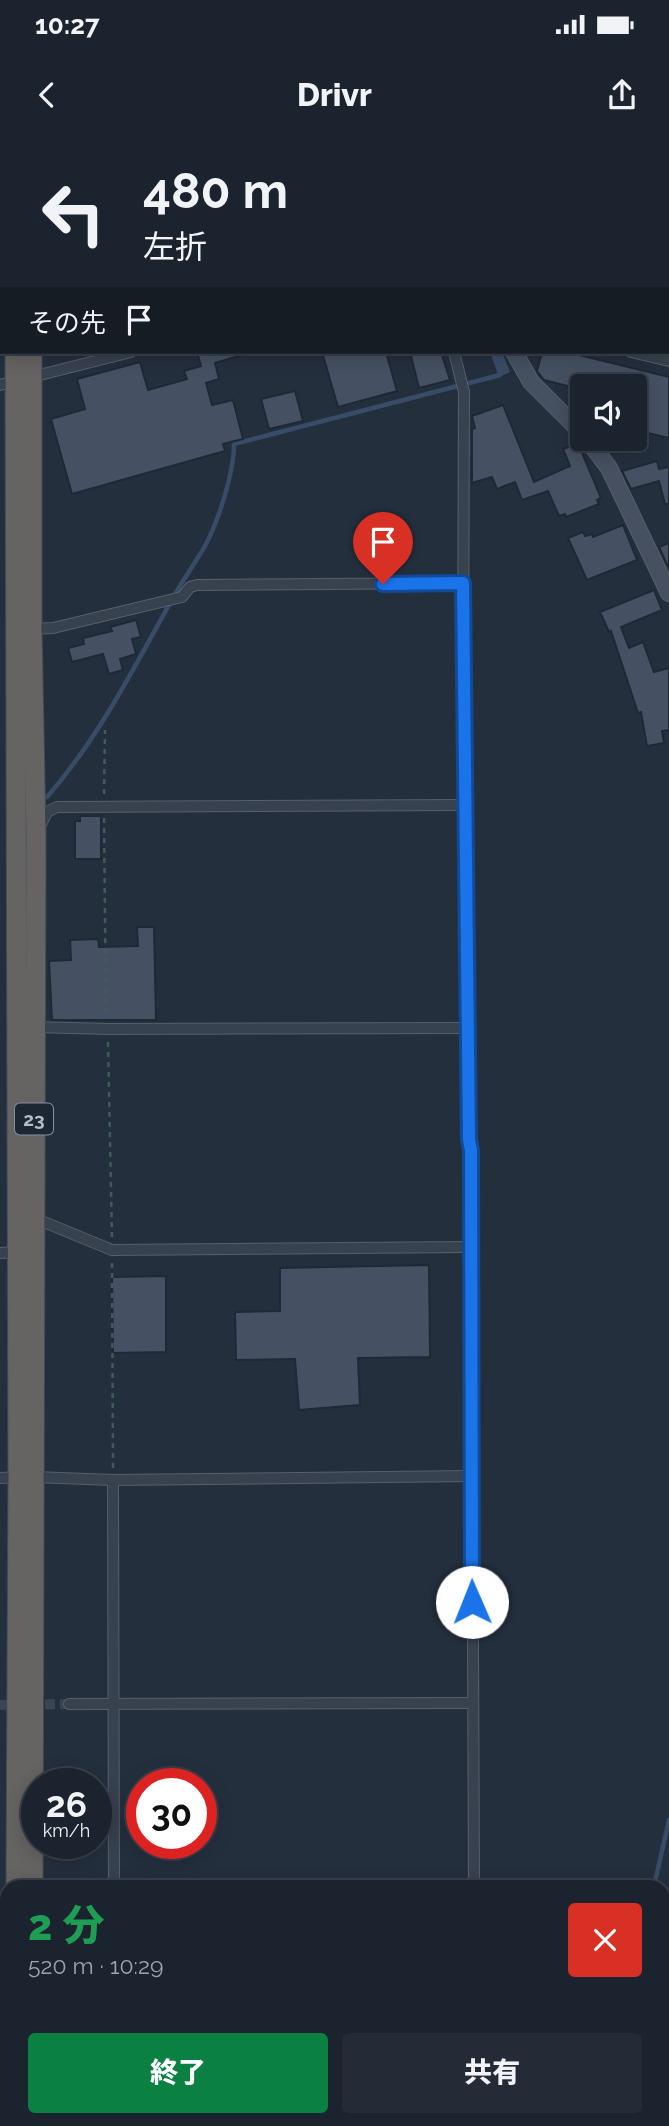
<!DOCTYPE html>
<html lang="ja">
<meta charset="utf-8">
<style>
:root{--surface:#1b232e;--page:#242b36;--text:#f1f3f6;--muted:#a0a4aa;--line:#39404a;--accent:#0b8043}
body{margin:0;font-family:Raleway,"Noto Sans JP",sans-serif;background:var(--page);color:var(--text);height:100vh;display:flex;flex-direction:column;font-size:26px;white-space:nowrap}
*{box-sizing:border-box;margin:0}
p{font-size:23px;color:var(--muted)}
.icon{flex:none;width:38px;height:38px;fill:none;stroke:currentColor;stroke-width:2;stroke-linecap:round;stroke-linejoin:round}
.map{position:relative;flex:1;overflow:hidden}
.drawer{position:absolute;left:0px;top:1740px;width:670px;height:247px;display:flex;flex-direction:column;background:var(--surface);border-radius:21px 21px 0 0;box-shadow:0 4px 18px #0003,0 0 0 2px var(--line)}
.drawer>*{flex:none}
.hud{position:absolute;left:0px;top:0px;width:670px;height:214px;box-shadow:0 4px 18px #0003,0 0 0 2px var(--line);background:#1b232e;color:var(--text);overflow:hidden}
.controls{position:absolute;left:570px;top:234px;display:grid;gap:14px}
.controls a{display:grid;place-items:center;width:77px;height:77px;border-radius:7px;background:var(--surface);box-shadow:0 4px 18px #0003,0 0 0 2px var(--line);font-size:35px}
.speed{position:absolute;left:21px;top:1628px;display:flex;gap:14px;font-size:35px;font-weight:700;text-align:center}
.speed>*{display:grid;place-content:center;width:91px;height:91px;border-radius:50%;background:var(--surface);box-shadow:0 4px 18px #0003,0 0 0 2px var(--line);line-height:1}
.speed small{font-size:18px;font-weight:400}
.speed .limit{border:10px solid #d22;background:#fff;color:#111}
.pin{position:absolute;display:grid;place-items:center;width:60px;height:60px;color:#fff;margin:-72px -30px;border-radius:50% 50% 50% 0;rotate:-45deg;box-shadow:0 0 7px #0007}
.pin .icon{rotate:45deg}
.me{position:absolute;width:77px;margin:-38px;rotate:359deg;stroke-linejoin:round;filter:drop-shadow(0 0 5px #0008)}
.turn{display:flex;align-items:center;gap:24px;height:147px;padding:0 28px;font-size:32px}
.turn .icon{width:91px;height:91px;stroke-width:2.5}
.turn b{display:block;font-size:49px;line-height:60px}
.then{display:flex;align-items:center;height:66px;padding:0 28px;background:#0003;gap:14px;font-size:26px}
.round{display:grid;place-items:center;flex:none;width:74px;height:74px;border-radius:7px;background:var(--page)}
.head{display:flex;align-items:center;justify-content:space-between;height:119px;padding:0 28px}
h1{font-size:42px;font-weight:800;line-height:52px;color:#1e9e55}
.action{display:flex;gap:14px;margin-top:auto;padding:14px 28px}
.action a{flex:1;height:80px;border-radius:7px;background:var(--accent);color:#fff;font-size:28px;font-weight:800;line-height:80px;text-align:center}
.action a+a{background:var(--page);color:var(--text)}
.status{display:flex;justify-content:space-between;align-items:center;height:49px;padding:0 35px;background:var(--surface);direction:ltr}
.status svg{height:19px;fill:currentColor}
header{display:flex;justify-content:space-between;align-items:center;height:91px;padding:0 28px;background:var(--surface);font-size:32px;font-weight:800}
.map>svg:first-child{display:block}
</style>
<div class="status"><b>10:27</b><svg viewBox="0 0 49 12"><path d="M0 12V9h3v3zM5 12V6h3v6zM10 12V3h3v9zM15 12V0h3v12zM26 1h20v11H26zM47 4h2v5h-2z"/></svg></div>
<header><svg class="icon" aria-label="back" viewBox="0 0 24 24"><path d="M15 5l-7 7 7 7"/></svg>Drivr<svg class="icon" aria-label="share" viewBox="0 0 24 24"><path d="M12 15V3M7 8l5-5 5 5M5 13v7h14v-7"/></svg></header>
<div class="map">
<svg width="669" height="1986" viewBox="0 0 669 1986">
<rect width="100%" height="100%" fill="#242f3e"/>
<g fill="#394c67">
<polygon points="425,0 669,0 669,5 668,2 418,2"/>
<polygon points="490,212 502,212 510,232 499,237"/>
</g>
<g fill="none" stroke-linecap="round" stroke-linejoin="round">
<g stroke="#394c67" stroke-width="4.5">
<path d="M174,456C184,438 196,422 206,404C219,379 234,332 234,304L500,235"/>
<path d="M47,657C97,600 133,530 170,463"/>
<polyline points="654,1746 669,1680"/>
</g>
</g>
<g fill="#455162" stroke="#1f2835" stroke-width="2">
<polygon points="197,212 242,212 242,215 215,223 219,239 206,243 212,265 233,260 243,299 223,304 225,311 72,354 51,279 85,269 77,239 140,222 148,250 187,239 184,231 201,226"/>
<polygon points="322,212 386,212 397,251 338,267"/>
<polygon points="410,212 441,212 450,240 419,248"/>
<polygon points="542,212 567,212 669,237 669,298 635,290 635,247 583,247 583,250 544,240 537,231"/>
<polygon points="295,251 303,281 269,289 261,259"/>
<polygon points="503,265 534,342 570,326 563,309 578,303 601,358 597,360 599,364 566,377 565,374 559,376 548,351 522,360 515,342 497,349 492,337 472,343 472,289 475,288 472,276"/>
<polygon points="657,321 659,329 669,327 669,364 665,364 659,341 631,349 622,331"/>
<polygon points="623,385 637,420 587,440 568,398 583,392 585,396 592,394 593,397"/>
<polygon points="669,403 669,429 659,407"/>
<polygon points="654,450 662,470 621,487 629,508 643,502 654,532 669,528 669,590 662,591 664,603 647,606 641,572 638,573 611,491 609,492 600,472"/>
<polygon points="136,480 141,497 132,499 136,514 120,519 123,530 109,534 103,514 72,522 68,508 84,504 83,498 112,491 110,487"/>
<polygon points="80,676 101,676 101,719 75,719 75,681 80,681"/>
<polygon points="137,787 154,787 156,880 52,880 49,821 71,820 70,800 98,799 99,807 138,806"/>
<polygon points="429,1125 430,1217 358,1218 360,1265 299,1270 295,1219 236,1220 235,1172 280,1171 280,1128"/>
<polygon points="166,1136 166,1212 113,1213 112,1137"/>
</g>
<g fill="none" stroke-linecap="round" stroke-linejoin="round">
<g stroke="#3a4453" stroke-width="10" stroke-dasharray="10 5" stroke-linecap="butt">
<polyline points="0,1565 69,1564"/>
<polyline points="0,1850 7,1852"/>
</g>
<g stroke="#565f6c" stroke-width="12">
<g id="minor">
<polyline points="148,0 149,2"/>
<polyline points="668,144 669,144"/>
<polyline points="454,212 464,252 463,549 466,553 466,772 468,776 469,1000 471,1010 474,1746"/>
<polyline points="631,212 669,221"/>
<polyline points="0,245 131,212"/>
<polyline points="32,489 53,488 182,457 190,447 197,445 463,443"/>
<polyline points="39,689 47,672 57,667 465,665"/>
<polyline points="34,887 108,889 468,888"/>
<polyline points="34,1078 112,1110 471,1107"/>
<polyline points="0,1113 18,1112"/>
<polyline points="34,1337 113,1340 471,1336"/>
<polyline points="0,1338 18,1337"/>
<polyline points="113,1340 114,1746"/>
<polyline points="69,1564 473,1563"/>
<polyline points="663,1870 669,1868"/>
<polyline points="0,1930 7,1931"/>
<polyline points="0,1969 7,1972"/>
<polyline points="31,1979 52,1986"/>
<polyline points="126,1979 147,1986"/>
<polyline points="390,1979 410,1986 410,1979"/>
</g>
</g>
<g stroke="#565f6c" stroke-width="18">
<g id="secondary">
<polyline points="486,0 486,2"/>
<polyline points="514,212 531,242 583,294"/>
<polyline points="587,299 609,328 669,453"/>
</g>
</g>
<g stroke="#434c59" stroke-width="21">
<g id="trunk">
<polyline points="16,2 16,0"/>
<polyline points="37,2 37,0"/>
<polyline points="15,212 18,1337 16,1746"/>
<polyline points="32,212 32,489 36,694 33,1746"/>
<polyline points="15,1986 15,1979"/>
</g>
</g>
<g stroke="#44595c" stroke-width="2.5" stroke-dasharray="5 5" stroke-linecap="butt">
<polyline points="104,654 105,590"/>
<polyline points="104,678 106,878"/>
<polyline points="108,902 112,1098"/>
<polyline points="112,1123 113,1329"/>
<polyline points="624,1979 648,1986"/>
</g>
<use href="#minor" stroke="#38414e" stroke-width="10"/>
<use href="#secondary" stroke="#465061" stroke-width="16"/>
<use href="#trunk" stroke="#656462" stroke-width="19"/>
<g stroke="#434c59" stroke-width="21" stroke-linecap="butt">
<polyline id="trunk-bridge" points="33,1979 33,1986"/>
</g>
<use href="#trunk-bridge" stroke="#656462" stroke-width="19"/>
</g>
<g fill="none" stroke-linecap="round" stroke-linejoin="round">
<g stroke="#114b97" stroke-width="18">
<polyline id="route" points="383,444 463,443 469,1000 471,1010 472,1462"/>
</g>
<use href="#route" stroke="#1a73e8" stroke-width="12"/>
</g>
<g text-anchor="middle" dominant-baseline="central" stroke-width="5" stroke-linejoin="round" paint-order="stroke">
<rect fill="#1d2633" stroke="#878f9c" stroke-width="2" x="15" y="963.5" width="38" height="31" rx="5"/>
<g font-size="19" font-weight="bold" fill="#b4bcc9">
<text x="34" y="979">23</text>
</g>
</g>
</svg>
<div class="controls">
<a><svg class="icon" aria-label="sound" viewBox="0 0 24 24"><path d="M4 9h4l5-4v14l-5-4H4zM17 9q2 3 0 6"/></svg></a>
</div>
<div class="speed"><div>26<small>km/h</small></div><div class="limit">30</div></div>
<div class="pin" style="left:383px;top:444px;background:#d93025"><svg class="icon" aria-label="arrive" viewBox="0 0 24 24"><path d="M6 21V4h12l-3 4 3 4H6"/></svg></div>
<svg class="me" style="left:472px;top:1462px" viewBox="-20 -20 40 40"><circle r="19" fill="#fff"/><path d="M0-13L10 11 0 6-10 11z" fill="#1a73e8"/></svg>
<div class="hud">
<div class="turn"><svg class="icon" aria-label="left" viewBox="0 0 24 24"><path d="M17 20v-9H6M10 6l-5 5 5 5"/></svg><div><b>480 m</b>左折</div></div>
<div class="then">その先<svg class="icon" aria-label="arrive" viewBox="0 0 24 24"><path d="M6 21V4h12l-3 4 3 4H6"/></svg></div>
</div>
<section class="drawer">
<div class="head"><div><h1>2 分</h1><p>520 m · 10:29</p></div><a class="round" style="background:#d93025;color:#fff"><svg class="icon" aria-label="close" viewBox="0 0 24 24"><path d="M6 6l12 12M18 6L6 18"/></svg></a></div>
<div class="action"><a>終了</a><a>共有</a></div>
</section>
</div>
